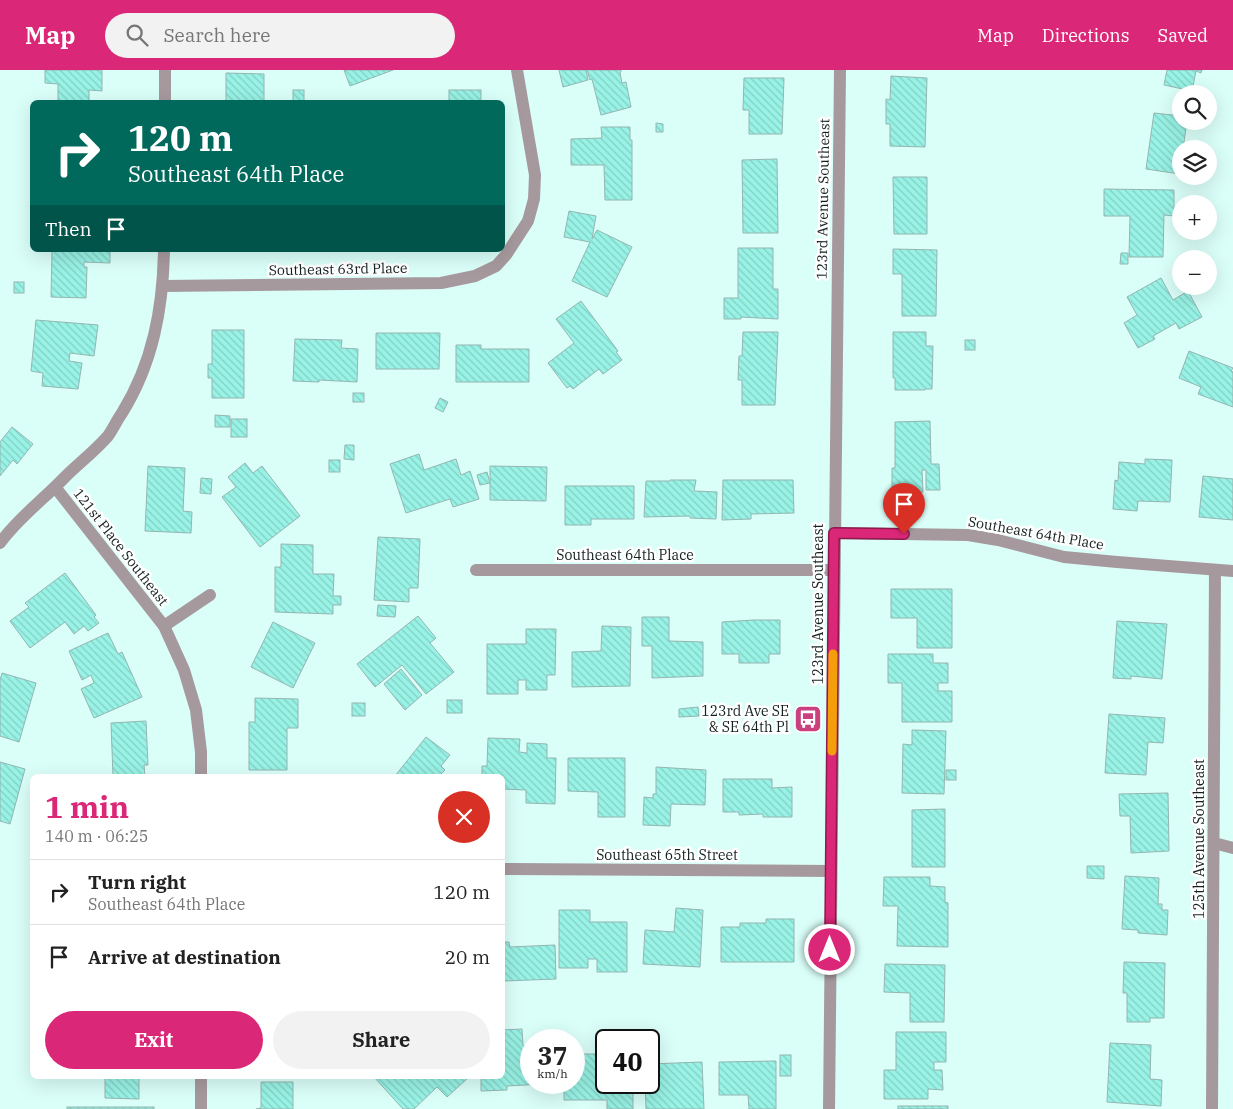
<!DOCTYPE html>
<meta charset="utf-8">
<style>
:root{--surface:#fff;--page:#f2f2f2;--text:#222;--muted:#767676;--line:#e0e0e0;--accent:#db2777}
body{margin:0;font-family:"IBM Plex Serif",serif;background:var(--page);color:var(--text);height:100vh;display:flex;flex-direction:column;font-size:19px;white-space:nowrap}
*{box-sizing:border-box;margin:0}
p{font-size:16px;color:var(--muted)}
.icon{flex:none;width:28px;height:28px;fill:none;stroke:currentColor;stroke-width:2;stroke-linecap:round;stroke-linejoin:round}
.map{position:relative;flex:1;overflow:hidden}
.sheet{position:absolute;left:30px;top:704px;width:475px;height:305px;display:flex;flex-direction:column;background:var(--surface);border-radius:8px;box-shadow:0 5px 20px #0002}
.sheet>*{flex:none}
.banner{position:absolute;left:30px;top:30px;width:475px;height:152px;border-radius:8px;box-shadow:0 5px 20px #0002;background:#00695c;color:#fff;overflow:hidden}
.buttons{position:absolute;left:1172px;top:15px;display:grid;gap:10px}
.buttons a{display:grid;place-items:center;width:45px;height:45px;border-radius:50%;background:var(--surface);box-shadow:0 5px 20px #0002;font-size:25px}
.speed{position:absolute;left:520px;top:959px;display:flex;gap:10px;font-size:25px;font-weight:700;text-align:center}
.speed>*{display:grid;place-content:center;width:65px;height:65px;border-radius:50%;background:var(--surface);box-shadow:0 5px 20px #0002;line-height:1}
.speed small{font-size:12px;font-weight:400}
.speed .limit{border:2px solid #111;border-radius:8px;background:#fff;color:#111}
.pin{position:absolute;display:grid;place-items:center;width:42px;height:42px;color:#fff;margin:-51px -21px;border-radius:50% 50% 50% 0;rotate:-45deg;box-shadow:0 0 5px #0007}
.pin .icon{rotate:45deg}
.me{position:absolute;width:55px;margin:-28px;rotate:0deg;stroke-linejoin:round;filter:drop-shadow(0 0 4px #0008)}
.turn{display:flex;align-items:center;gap:18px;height:105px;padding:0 15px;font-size:22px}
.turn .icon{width:65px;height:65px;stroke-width:2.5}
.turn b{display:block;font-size:35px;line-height:42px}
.then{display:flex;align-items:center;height:48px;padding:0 15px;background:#0003;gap:10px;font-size:19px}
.round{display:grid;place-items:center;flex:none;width:52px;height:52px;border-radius:26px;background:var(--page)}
.head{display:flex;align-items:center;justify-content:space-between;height:85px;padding:0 15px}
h1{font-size:30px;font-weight:800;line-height:38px;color:var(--accent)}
.primary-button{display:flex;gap:10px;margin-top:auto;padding:10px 15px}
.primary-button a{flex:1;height:58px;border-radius:30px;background:var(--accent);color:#fff;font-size:20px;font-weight:800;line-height:58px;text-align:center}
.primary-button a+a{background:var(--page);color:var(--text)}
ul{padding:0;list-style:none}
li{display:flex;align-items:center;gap:15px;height:65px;padding:0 15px;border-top:1px solid var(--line)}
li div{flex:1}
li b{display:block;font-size:19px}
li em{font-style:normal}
header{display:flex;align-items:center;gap:30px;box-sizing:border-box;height:70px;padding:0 25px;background:var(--accent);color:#fff}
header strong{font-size:24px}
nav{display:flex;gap:28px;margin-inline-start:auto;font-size:18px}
.search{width:350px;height:45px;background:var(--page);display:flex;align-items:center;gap:12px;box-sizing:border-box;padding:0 18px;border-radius:28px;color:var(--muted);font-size:19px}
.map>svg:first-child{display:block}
</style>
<header>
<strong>Map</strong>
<div class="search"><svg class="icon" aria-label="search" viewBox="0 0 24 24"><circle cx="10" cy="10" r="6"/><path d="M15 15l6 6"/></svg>Search here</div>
<nav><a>Map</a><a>Directions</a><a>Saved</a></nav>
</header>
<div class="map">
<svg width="1233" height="1039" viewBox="0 0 1233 1039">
<defs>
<pattern id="building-back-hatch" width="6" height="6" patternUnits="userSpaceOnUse" patternTransform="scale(1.25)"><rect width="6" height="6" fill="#98f2e5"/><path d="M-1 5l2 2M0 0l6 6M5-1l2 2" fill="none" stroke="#82cfc4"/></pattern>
</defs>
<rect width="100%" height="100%" fill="#dafef8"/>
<g fill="url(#building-back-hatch)" stroke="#94b6b1">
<polygon points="45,0 102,0 102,21 89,20 89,32 58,32 58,14 45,13"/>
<polygon points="344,0 393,0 350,16"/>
<polygon points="559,0 586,0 588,10 563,17"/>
<polygon points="587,0 621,0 621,2 620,3 622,13 626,12 631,37 601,45 592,9 590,10"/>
<polygon points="1167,0 1202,0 1201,3 1196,1 1192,21 1164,15"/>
<polygon points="226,3 264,4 264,32 226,32"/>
<polygon points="891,6 927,8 925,77 890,76 890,54 886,54 886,29 890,30"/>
<polygon points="744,8 784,8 782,64 749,64 749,40 743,40"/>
<rect x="293" y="20" width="11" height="12"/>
<rect x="449" y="20" width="32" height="12"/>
<polygon points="1154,43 1181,46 1181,51 1187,51 1183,79 1181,79 1180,104 1146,99"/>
<polygon points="656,53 663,54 663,62 656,62"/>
<polygon points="601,57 630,57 630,70 632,70 632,130 605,130 604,95 571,95 571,69 602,68"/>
<polygon points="777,89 778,163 743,163 742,90"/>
<polygon points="893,107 927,107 927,164 894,164"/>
<polygon points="1104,119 1174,120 1174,146 1164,145 1163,187 1129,187 1130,146 1104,146"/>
<polygon points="569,141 596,146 592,169 597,160 632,177 607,227 572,211 590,172 564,167"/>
<polygon points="738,178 773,178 773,219 778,219 778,249 741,247 741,249 724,249 724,228 738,228"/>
<polygon points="893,179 937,180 936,246 902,246 902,204 893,204"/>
<polygon points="52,180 110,180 110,193 84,192 84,197 87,197 86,228 51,227"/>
<polygon points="1121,183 1128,183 1128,194 1120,194"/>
<polygon points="1161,208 1173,230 1188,221 1202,247 1179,259 1176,253 1153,266 1155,269 1138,278 1124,253 1137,245 1127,227"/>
<rect x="14" y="212" width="10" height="11"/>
<polygon points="581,231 618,281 616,282 622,290 603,304 599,299 573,319 570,316 567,318 548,293 574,273 556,249"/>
<polygon points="36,250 98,255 94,286 70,283 69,291 82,293 78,319 42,316 43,303 31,301"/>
<polygon points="212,260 244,260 244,328 212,328 212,308 208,308 208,294 212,294"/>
<polygon points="743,262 778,262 775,335 742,335 742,310 738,310 739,286 742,286"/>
<polygon points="893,262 926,262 926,276 933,276 932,319 925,319 925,320 895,320 895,308 893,308"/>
<polygon points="376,263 440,263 439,299 376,299"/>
<polygon points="295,269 342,270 341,278 358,279 357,312 319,310 319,312 293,311"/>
<rect x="965" y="270" width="10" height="10"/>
<polygon points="456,275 481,275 481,279 529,279 529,312 456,312"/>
<polygon points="1189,281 1233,298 1231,301 1233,302 1233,337 1198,324 1201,317 1179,308"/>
<rect x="353" y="323" width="11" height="9"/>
<polygon points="440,328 448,332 443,342 435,338"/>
<polygon points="215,345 230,346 230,357 215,357"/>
<rect x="231" y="349" width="16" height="18"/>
<polygon points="930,351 931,394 939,394 940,420 926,420 926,400 922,400 923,422 892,422 892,398 895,398 895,352"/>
<polygon points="12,357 33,374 17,394 13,390 0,406 0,372"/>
<polygon points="345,375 354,375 354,390 344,389"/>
<polygon points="419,384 424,400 456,389 461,405 470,401 479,429 453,437 450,429 406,443 390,394"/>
<polygon points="1145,389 1172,390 1170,432 1138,431 1137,441 1113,439 1115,410 1118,411 1119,392 1145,394"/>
<rect x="329" y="390" width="11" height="12"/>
<polygon points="245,393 253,403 262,396 300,446 260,477 222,427 236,417 228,407"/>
<polygon points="148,396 185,398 183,441 192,442 191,463 145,461"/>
<polygon points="490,396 547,397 546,431 490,430"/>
<polygon points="487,402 490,413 480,415 477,405"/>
<polygon points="1203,406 1233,409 1233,450 1199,447"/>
<polygon points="201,408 212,409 211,424 200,423"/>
<polygon points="670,410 696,410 694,421 717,422 716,449 690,448 690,446 644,447 646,411 670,411"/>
<polygon points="723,410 793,410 794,443 751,444 751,449 722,450"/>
<polygon points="565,416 634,416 634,449 591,449 591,455 565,455"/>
<polygon points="378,467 420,469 418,518 409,518 409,532 374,530"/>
<polygon points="281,474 313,475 313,504 334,504 333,526 341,526 341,535 333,535 333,544 275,542 275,497 281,497"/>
<polygon points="65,503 96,545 94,547 99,553 88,561 84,556 74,564 65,552 30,578 10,551 29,537 25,533"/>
<polygon points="891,519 952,519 952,578 917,578 917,548 891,548"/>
<polygon points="378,535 396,536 395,547 377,546"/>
<polygon points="418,546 436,568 430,573 454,602 426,624 402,595 375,617 357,594"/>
<polygon points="642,547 669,547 669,571 703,572 703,606 652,608 652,576 642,576"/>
<polygon points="754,550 780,550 780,584 769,584 769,593 739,593 739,584 722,584 722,552"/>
<polygon points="1117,551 1167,554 1162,609 1131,606 1131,609 1113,608"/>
<polygon points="273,552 315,573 293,618 251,597"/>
<polygon points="602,556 631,557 630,616 572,617 572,582 601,581"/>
<polygon points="526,559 556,559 555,605 547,605 547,620 526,620 526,610 518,610 518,624 487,624 487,574 526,574"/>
<polygon points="108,563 118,584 122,582 142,627 94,648 81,619 94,613 91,605 82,610 69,581"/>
<polygon points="888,584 933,584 933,593 948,593 948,613 938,613 938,621 952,621 952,652 902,652 902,613 888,613"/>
<polygon points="401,599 422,625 405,640 384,614"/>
<polygon points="2,603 36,613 19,672 0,666 0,610"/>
<polygon points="255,628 298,629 298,658 287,658 287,700 249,700 249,652 255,652"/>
<rect x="447" y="630" width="15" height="13"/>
<rect x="352" y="633" width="13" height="13"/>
<polygon points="698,637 699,646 679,647 679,639"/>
<polygon points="1109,644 1165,648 1163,673 1148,672 1146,705 1105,703"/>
<polygon points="146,651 148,695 144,695 145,706 113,706 111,653"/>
<polygon points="912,660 946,661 944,724 902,723 903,674 912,675"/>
<polygon points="426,667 450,685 441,696 445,700 439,706 395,706"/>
<polygon points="488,668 520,669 519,682 527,683 527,673 547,674 547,688 556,688 555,734 526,733 526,720 502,719 502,706 482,706 482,696 487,696"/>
<polygon points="568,688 625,688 625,747 598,747 598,722 568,721"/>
<polygon points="0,692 25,699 10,754 0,751"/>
<polygon points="656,697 706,700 705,735 671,734 670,756 643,755 644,727 653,728 653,724 656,724"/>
<rect x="946" y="700" width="10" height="10"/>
<polygon points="723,709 772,709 772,718 792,717 792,747 763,747 763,744 739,745 739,742 723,742"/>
<polygon points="1168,723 1169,781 1131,783 1130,746 1120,746 1119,724"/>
<polygon points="945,739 945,797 912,797 912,740"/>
<polygon points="1087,796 1104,796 1104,809 1087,808"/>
<polygon points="1125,806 1159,808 1158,834 1162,834 1162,840 1168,840 1167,865 1138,863 1138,860 1122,859"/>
<polygon points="884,807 930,807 930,816 945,817 945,832 948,833 948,877 897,876 898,836 883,836"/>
<polygon points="676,838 703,840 700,897 643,894 645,860 674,862"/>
<polygon points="559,840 590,840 590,852 627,852 627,902 597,902 597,889 588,889 588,898 559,898"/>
<polygon points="766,849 794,849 794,892 721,892 721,857 740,857 740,853 766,853"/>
<polygon points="502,872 509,872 510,877 555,875 556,909 504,911 504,902 502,902"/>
<polygon points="1124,892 1165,893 1164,948 1150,948 1150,952 1127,952 1127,923 1123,923"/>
<polygon points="885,894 945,895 944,952 910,952 910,923 884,922"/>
<polygon points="522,959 523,976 531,976 531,1012 544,1012 544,1014 507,1016 507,1020 481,1021 481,1006 502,1006 502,960"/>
<polygon points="896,962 946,962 946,992 934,992 934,1000 942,1000 943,1020 928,1019 928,1029 884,1029 884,1000 896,1000"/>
<polygon points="1110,973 1151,975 1150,1009 1162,1010 1161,1036 1107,1032"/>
<polygon points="574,984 606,984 606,1012 633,1012 633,1039 607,1039 607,1030 564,1030 564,1012 574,1012"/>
<rect x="780" y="985" width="11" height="21"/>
<polygon points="776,991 776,1039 749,1039 748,1025 719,1025 719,992"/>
<polygon points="702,992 704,1039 646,1039 645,1012 649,1012 649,994"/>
<polygon points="105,1006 139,1006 139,1029 105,1028"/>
<polygon points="375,1006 466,1006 468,1008 447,1027 437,1017 414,1039 403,1039 374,1007"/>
<polygon points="261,1012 293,1012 293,1039 256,1039 261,1038"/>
<rect x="898" y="1036" width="50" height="3"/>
<rect x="67" y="1037" width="87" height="2"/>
</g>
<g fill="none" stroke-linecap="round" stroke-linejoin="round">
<g stroke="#a6999d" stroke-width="12">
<polyline points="165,32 165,0"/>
<polyline points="163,216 441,213 475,206 496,196 506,185 528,151 534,129 535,105 517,0"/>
<polyline points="55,417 164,556 184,600 196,640 201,682 201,706"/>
<polyline points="834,463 968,465 998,470 1064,487 1117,492 1233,501"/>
<path d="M0,473C18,448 43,430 64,408C78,394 95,381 108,366C113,359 117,350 122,343C153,293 163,238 164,180"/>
<polyline points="476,500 834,500"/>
<polyline points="164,556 210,525"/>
<polyline points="1214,773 1233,778"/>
<polyline points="502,799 831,801"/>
<polyline points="201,1039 201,1006"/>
<polyline points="829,1039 840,0"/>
<polyline points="1212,1039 1215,500"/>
</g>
</g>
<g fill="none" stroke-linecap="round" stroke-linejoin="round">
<g stroke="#8e194d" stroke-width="12">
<polyline id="route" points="830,880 834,463 904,464"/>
</g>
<use href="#route" stroke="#db2777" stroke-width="9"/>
<polyline stroke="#f59e0b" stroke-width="9" points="832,681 833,584"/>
</g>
<defs>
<g id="bus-square" transform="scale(1.4375)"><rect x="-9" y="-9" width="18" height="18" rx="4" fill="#c9417e" stroke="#fff"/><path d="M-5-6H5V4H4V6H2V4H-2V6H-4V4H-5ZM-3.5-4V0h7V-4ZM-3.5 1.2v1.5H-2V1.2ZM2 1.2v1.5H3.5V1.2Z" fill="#fff"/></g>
</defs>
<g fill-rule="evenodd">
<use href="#bus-square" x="808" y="649"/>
</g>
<g text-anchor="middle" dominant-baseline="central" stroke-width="5" stroke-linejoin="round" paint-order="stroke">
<g font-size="14" fill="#14211f" stroke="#fff">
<text transform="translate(823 129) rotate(-89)">123rd Avenue Southeast</text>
<text transform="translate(338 199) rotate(-1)">Southeast 63rd Place</text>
<text transform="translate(1036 463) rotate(10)">Southeast 64th Place</text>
<text transform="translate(121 477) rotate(52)">121st Place Southeast</text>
<text x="625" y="485">Southeast 64th Place</text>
<text transform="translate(818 534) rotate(-90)">123rd Avenue Southeast</text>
<text transform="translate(1199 769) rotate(-90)">125th Avenue Southeast</text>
<text x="667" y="785">Southeast 65th Street</text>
</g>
<g font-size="14" fill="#14211f" stroke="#fff" text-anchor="end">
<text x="789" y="641">123rd Ave SE<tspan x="789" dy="16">&amp; SE 64th Pl</tspan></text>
</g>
</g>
</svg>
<div class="buttons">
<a><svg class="icon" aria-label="search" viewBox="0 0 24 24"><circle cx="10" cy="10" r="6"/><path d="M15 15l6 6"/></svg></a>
<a><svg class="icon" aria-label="layers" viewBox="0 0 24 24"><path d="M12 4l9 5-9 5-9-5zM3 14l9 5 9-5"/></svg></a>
<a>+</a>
<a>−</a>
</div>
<div class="speed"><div>37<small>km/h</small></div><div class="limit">40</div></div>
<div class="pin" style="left:904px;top:464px;background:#d93025"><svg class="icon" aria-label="arrive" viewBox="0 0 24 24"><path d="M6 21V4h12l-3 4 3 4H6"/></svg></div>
<svg class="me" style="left:830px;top:880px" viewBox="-20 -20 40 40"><circle r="17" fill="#db2777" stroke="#fff" stroke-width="3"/><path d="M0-11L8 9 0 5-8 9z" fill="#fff"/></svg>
<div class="banner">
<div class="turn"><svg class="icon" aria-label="right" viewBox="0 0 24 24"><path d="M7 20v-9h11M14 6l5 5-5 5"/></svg><div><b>120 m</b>Southeast 64th Place</div></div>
<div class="then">Then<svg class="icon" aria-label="arrive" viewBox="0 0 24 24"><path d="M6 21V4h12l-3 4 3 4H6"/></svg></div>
</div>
<section class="sheet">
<div class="head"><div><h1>1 min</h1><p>140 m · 06:25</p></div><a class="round" style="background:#d93025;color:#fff"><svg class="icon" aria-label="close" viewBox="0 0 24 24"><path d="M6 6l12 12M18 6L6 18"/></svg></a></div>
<ul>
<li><svg class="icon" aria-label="right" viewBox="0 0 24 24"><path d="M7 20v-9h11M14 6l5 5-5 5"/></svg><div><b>Turn right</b><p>Southeast 64th Place</p></div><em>120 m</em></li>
<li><svg class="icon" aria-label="arrive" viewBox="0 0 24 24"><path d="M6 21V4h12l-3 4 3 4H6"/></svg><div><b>Arrive at destination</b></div><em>20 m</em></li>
</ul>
<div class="primary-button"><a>Exit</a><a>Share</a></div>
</section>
</div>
